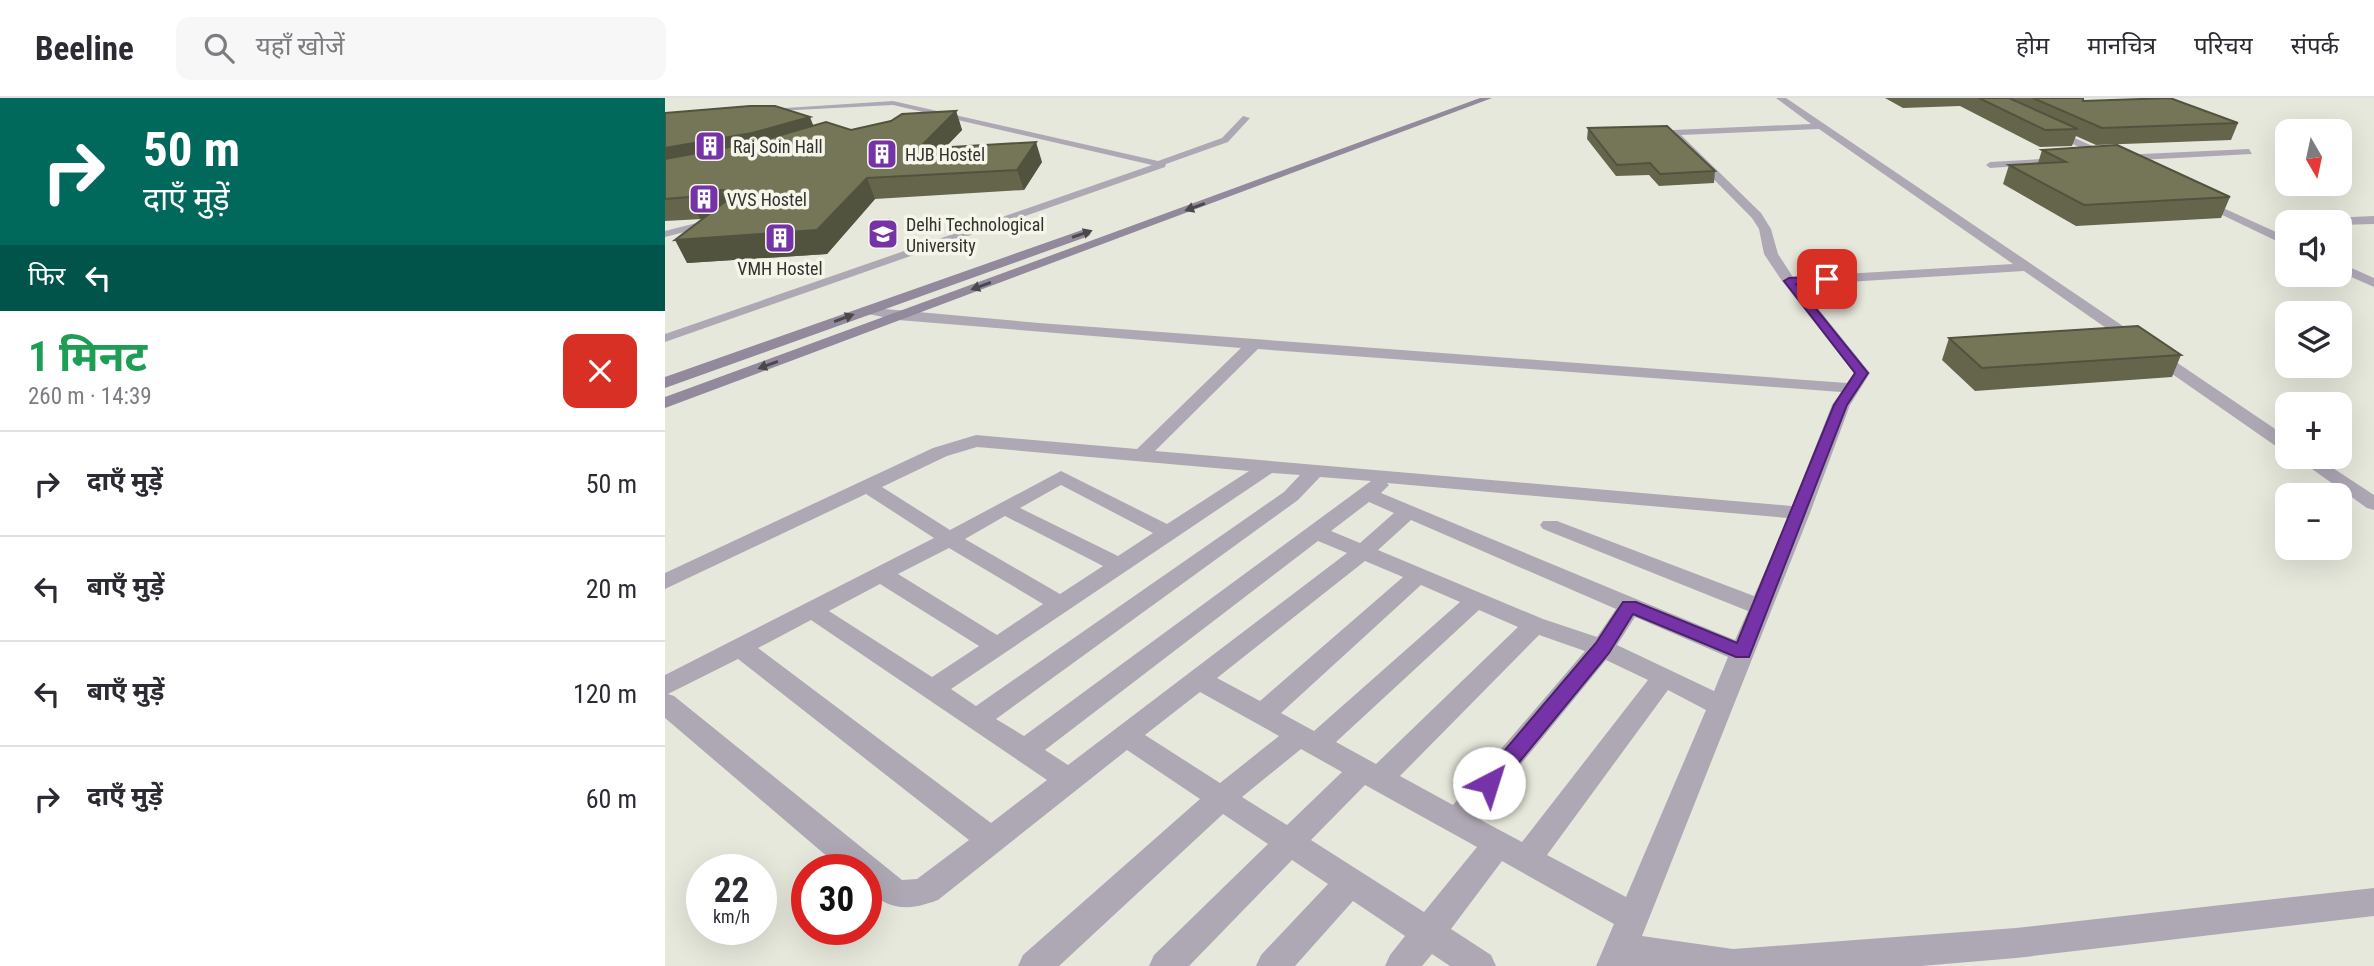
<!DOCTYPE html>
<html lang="hi">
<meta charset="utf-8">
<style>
:root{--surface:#fff;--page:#f7f7f7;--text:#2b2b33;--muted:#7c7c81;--line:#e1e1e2}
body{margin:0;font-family:"Roboto Condensed","Noto Sans Devanagari",sans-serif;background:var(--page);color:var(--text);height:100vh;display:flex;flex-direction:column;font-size:26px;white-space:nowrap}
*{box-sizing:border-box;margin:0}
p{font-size:23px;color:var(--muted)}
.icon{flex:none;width:38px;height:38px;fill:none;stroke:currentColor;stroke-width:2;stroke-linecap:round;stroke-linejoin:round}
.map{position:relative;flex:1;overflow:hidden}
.panel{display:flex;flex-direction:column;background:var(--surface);width:665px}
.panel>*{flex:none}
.top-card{background:#00695c;color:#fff;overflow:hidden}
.needle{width:46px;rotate:171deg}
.fabs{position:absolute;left:1610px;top:21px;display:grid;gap:14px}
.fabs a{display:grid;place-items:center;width:77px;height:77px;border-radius:14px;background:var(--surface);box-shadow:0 7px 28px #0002;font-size:35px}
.speed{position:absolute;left:21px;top:756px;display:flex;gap:14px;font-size:35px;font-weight:700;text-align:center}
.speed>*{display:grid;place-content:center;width:91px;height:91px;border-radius:50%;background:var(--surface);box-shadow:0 7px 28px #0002;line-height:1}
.speed small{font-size:18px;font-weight:400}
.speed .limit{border:10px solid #d22;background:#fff;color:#111}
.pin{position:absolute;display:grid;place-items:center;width:60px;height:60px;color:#fff;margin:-30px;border-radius:14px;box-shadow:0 4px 10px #0006}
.me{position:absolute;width:77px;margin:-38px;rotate:40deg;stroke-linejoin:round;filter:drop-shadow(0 0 5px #0008)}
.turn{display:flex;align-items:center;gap:24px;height:147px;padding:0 28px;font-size:32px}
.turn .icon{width:91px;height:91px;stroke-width:2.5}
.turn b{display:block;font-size:49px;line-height:60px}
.then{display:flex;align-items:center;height:66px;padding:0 28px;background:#0003;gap:14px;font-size:26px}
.round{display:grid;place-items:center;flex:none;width:74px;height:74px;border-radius:14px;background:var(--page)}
.overview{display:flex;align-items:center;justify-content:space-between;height:119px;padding:0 28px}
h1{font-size:42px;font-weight:700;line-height:52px;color:#1e9e55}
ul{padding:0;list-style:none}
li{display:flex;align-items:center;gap:21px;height:105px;padding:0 28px;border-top:2px solid var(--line)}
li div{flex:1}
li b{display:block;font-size:26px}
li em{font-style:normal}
header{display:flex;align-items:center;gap:42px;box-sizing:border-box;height:98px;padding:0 35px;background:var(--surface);border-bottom:2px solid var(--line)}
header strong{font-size:33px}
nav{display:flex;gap:38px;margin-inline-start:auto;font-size:24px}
.search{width:490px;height:63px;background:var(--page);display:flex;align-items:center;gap:18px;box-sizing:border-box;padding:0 24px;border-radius:14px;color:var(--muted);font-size:26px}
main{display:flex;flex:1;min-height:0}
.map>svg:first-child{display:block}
</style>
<header>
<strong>Beeline</strong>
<div class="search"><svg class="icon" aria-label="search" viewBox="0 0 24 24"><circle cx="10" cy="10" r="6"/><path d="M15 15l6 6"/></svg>यहाँ खोजें</div>
<nav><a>होम</a><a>मानचित्र</a><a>परिचय</a><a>संपर्क</a></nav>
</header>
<main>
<section class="panel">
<div class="top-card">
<div class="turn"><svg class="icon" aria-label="right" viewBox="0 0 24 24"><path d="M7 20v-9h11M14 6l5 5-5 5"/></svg><div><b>50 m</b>दाएँ मुड़ें</div></div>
<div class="then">फिर<svg class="icon" aria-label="left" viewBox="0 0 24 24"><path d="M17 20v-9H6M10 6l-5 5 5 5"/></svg></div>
</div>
<div class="overview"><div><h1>1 मिनट</h1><p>260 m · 14:39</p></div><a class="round" style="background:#d93025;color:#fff"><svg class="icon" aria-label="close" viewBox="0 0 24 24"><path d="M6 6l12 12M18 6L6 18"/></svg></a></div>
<ul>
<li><svg class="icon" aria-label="right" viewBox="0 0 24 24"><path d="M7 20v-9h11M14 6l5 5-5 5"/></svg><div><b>दाएँ मुड़ें</b></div><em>50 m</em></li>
<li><svg class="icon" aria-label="left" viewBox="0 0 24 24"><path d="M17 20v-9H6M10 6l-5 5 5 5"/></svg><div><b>बाएँ मुड़ें</b></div><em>20 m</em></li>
<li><svg class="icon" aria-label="left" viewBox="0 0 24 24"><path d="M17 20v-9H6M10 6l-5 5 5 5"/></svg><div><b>बाएँ मुड़ें</b></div><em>120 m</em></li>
<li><svg class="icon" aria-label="right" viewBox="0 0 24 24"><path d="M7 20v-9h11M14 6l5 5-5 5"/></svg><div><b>दाएँ मुड़ें</b></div><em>60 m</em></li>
</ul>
</section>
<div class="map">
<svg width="1709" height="868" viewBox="0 0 1709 868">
<rect width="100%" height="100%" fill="#e7e8dc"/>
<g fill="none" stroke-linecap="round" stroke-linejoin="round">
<g fill="#aea8b5" fill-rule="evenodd">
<polygon points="228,3 493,63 557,40 578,18 585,20 563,44 501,66 500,69 0,244 0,236 487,67 228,7 94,14 90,12"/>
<polygon points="1584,51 1587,56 1455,63 1451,60 1455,57"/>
<polygon points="1395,60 1398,65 1325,70 1321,67 1325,64"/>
<polygon points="47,121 51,122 51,126 0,139 0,133"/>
</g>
<g fill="#aea8b5" fill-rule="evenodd">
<path d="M1111,0H1121L1622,339V352L1615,351L1359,173L1134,187L1205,275L1185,307L1145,415L977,838L1068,851L1351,830L1709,790V818L1351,860L1256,868H931L949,826L837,763L786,831L826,857L831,868H785L767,856L757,868H720L725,857L740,838L688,803L630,868H591L596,857L663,786L627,762L524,868H484L489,857L603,746L558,716L394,868H353L358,857L535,701L462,652L273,802C243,813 227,813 201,792V772H178L0,620V577L269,440L201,396L0,491V475L268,350L311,337L472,351L576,250L233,222L198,215L196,212L198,209L374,225L1182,285L1189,275L1117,183L1099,156L1094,131L1087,120L1003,35L1008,32L1146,26ZM1154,31L1348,166L1128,179L1113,156L1106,131L1096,115L1016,37ZM593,251L1176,294L1167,307L1127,408L490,353ZM312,349L584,373L502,426L396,373L285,432L217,389L282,358ZM607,375L635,377L619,394L311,608L286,591ZM655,379L706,383L359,638L331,621L633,402ZM722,385L1123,420L1089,498L892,423H878L875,427L878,431L1083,513L1070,542L716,395L724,387ZM396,387L488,435L453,458L355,410ZM704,404L729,415L695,445L666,433ZM340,418L438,468L395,496L300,441ZM746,422L951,511L932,539L878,521L713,452ZM653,443L682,455L403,667L380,652ZM284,450L378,506L332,537L233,476ZM700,463L738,479L595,603L552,580ZM215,486L314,548L267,579L164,513ZM756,487L795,504L649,633L616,615ZM814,512L853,529L711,666L671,644ZM970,519L1063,559L1049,593L952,547ZM146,522L382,682L326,725L93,550ZM874,537L920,553L788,707L735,678ZM73,561L304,742L252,781L237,782L9,598L3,596ZM941,562L983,582L857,744L812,720ZM1003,592L1041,612L961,799L882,757ZM535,594L614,638L555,685L480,637ZM636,651L677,674L622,727L577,699ZM700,687L812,749L759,814L646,742Z"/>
<polygon points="1385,29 1452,59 1453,61 1444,63 1382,34 1380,32"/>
<polygon points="1534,99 1622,139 1622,148 1530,104 1528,102"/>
<polygon points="1709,118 1709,126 1675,127 1675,124 1660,124 1666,120"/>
<polygon points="1675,165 1709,180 1709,189 1675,174"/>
<polygon points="1630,359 1651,359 1709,397 1709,412 1702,410"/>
</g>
<g fill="#92899c" fill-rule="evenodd">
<polygon points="815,0 827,0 0,310 0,299"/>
<polygon points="420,131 426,135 424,138 0,290 0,279"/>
</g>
</g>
<g fill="#65654c">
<polygon points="1220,0 1418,0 1418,3 1573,25 1566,42 1431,47 1411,38 1407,48 1375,49 1295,8 1238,10"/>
<polygon points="291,13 297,32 280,49 377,64 359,92 210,101 162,156 22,165 37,121 0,123 0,15 186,32"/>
<polygon points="923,30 1050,73 1049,85 994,88 984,77 951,78 922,41"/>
<polygon points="1377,52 1565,99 1556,120 1411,128 1338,86 1344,67 1373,65"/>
<polygon points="1284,240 1516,257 1507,279 1310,293 1277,262"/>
</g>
<g fill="#52533e">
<polygon points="291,13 297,32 260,71 253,51"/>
<polygon points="145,19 152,37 0,72 0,50"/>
<polygon points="371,44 377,64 359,92 352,72"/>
<polygon points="202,80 210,101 162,156 22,165 10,142"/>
<polygon points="56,92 66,113 35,121 24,99"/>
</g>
<g fill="#757658" stroke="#52533e" stroke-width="2">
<polygon points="1314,0 1344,0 1413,31 1380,32"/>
<polygon points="1368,0 1418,0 1418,3 1505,0 1573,25 1437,30"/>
<polygon points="85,8 110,8 145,19 87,35 0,50 0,15"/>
<polygon points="291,13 253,51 371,44 352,72 202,80 152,132 10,142 69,97 63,97 62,93 56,92 24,99 0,101 0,61 92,44 161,24 186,32 226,23 237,16"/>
<polygon points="1002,28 1050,73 995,76 985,65 952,67 923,30"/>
<polygon points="1452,47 1565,99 1419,107 1344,67 1401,64 1377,52"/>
<polygon points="1473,228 1516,257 1317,270 1284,240"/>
</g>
<defs><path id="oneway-solid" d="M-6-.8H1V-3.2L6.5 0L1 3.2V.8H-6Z" transform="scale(1.75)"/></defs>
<g fill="#4a484a">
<use href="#oneway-solid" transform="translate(530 109) rotate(160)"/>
<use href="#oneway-solid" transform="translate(417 136) rotate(-19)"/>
<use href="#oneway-solid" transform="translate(316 188) rotate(160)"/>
<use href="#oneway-solid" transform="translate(179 220) rotate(-20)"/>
<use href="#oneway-solid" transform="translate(103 267) rotate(160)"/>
</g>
<polygon fill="#7633a8" stroke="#4d216d" stroke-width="2" points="1162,178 1167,181 1166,183 1131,186 1203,275 1182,307 1084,559 1071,559 968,516 944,555 832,691 824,693 817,691 813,685 817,679 931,545 958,504 971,504 1072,545 1169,307 1190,275 1119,183 1124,180"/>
<defs>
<g id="building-square" transform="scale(1.575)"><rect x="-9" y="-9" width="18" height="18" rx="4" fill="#7633a8" stroke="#f5f5e9"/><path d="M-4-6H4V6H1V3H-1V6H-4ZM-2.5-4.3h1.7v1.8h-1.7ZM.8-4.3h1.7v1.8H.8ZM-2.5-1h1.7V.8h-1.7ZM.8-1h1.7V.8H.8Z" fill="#fff"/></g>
<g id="university-square" transform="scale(1.575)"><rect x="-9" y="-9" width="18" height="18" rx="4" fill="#7633a8" stroke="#f5f5e9"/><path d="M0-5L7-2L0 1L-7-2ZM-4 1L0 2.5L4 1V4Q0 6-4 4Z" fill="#fff"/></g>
</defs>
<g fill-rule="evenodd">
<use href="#building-square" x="45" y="48"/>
<use href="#building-square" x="217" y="56"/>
<use href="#building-square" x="39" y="101"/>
<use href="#university-square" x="218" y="136"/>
<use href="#building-square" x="115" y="140"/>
</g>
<g text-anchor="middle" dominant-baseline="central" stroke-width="7" stroke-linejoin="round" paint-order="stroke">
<g font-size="18" fill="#32322e" stroke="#f5f5e9" text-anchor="start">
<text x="68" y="48">Raj Soin Hall</text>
<text x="240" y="56">HJB Hostel</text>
<text x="62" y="101">VVS Hostel</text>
<text x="241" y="126">Delhi Technological<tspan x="241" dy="21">University</tspan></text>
<text x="115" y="170" text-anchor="middle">VMH Hostel</text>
</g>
</g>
</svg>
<div class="fabs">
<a><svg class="needle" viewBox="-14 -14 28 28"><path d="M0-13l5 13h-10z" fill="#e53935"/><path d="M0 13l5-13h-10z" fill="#7c7c81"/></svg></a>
<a><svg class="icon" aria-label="sound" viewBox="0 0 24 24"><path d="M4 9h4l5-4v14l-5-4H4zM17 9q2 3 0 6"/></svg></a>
<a><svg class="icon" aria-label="layers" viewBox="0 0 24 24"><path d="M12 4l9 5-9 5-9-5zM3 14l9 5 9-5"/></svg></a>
<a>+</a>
<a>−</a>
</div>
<div class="speed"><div>22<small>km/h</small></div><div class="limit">30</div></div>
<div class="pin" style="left:1162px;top:181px;background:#d93025"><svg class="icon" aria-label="arrive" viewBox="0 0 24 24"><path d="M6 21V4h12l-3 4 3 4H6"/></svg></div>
<svg class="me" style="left:824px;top:685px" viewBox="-20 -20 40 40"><circle r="19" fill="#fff"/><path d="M0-13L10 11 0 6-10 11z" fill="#7633a8"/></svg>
</div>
</main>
